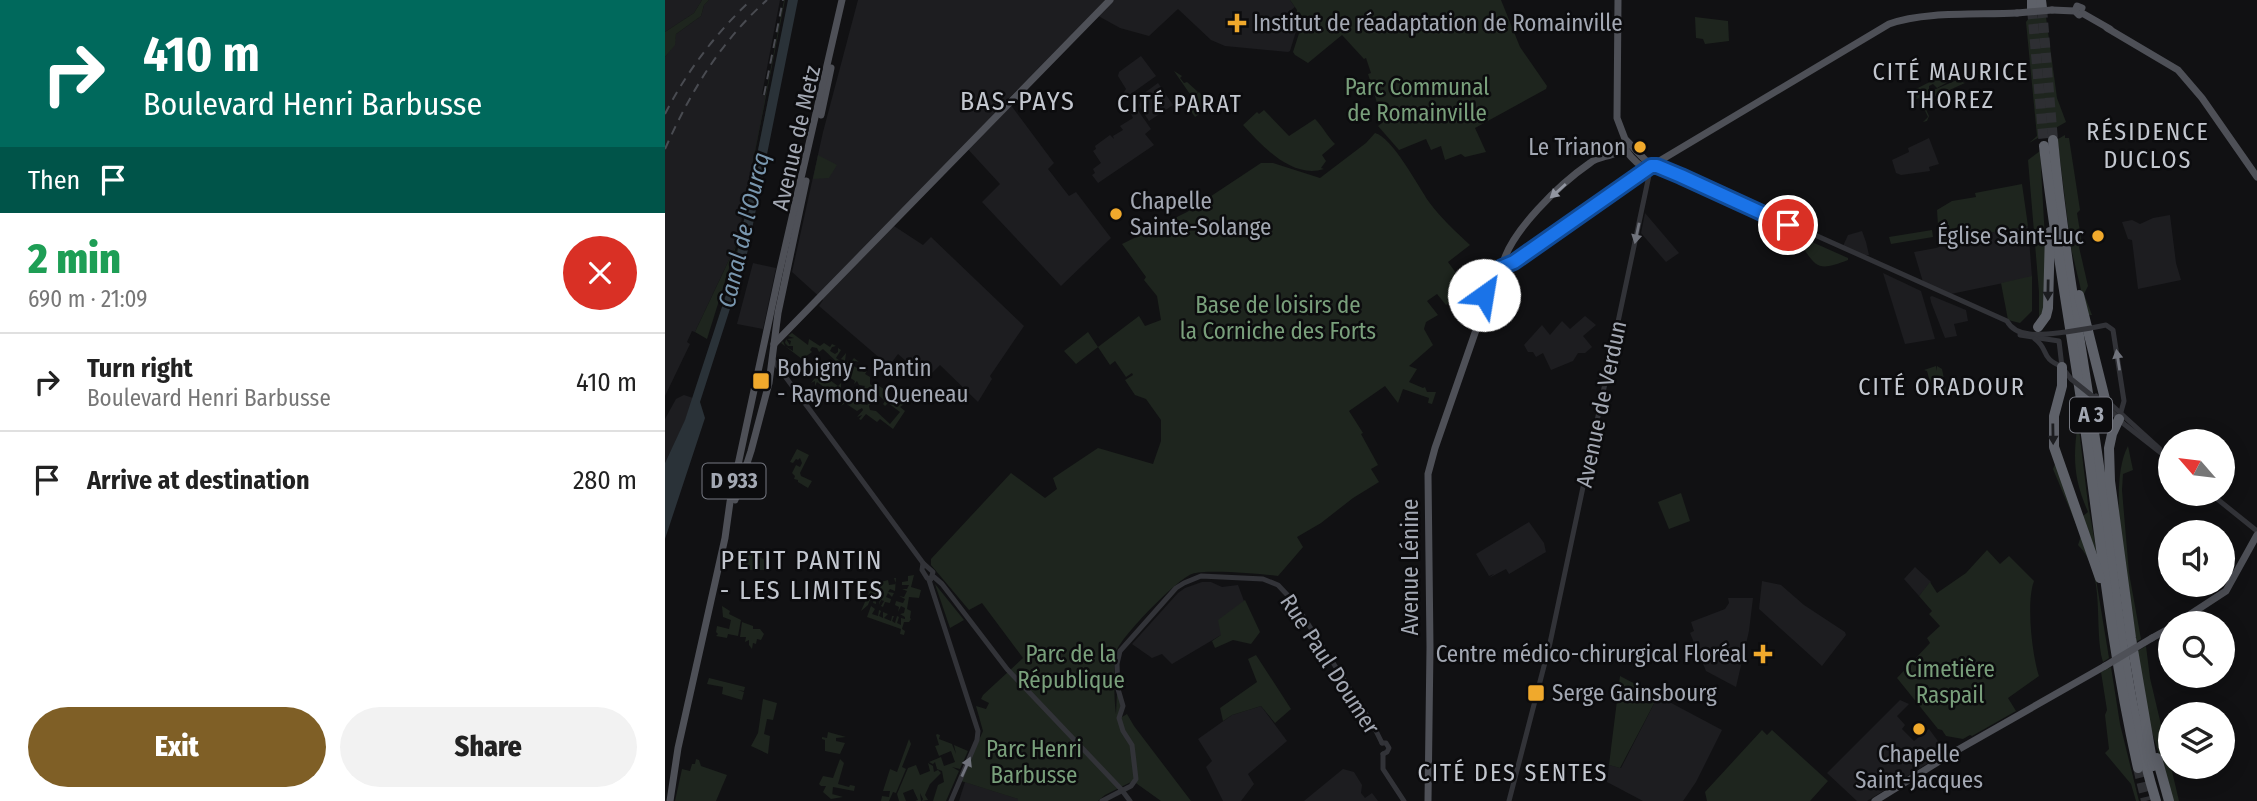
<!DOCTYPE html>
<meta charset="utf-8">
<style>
:root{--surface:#fff;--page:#f2f2f2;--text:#222;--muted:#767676;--line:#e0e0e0;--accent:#7f5f26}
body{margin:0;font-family:"Fira Sans Condensed",sans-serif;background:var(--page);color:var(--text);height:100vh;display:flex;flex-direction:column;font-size:26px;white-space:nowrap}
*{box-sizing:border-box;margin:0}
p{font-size:23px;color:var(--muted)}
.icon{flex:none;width:38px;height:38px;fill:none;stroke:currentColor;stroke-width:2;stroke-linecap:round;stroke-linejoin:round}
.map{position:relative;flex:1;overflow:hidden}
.drawer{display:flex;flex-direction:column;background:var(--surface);width:665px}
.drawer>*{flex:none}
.guide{background:#00695c;color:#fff;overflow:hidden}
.needle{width:46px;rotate:298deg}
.tools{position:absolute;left:1493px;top:429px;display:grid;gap:14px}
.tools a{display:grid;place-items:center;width:77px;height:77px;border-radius:50%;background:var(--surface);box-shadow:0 4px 18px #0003;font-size:35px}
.pin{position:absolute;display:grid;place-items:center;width:60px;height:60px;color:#fff;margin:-30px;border:4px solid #fff;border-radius:50%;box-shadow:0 2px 7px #0007}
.me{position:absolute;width:77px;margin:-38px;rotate:32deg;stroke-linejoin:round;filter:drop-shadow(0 0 5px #0008)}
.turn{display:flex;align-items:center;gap:24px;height:147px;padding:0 28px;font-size:32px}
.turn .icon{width:91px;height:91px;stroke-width:2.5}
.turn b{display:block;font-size:49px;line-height:60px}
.then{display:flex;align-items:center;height:66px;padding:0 28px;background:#0003;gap:14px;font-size:26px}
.round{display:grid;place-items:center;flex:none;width:74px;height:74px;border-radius:37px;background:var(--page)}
.summary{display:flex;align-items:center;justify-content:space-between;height:119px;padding:0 28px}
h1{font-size:42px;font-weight:800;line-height:52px;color:#1e9e55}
.cta{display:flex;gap:14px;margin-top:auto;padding:14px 28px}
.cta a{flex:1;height:80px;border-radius:42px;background:var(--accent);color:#fff;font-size:28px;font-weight:800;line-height:80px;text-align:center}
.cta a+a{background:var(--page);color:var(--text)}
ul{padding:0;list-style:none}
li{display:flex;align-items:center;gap:21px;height:98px;padding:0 28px;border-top:2px solid var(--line)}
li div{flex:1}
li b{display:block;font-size:26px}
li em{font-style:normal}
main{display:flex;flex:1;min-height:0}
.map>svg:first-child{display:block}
</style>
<main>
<section class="drawer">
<div class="guide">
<div class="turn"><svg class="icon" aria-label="right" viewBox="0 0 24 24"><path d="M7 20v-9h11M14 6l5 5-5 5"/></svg><div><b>410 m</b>Boulevard Henri Barbusse</div></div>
<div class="then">Then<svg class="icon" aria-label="arrive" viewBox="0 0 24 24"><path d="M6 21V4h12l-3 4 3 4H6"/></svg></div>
</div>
<div class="summary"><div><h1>2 min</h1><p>690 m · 21:09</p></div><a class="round" style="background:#d93025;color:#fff"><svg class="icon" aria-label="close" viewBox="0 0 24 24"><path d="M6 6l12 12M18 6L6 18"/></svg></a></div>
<ul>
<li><svg class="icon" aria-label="right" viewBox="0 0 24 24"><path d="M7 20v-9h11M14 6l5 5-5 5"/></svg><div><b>Turn right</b><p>Boulevard Henri Barbusse</p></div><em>410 m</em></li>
<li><svg class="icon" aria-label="arrive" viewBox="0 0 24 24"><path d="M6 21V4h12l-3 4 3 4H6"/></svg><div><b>Arrive at destination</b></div><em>280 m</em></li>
</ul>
<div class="cta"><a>Exit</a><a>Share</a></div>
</section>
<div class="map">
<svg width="1592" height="801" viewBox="0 0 1592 801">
<rect width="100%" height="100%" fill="#111113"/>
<g fill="#1d1d20">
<polygon points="0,0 37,0 29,13 0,32"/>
<polygon points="44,0 115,0 97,94 101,95 72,243 30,332 27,331 22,342 25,344 0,396 0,57 9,45 11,34 36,16 39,5"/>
<polygon points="193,0 625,0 630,7 621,14 632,28 625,51 623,52 560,46 546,40 513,9 484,36 455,28 428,13 342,100 389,163 383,169 404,196 411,192 446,238 396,286 317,202 335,184 300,146 229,226 258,245 266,237 359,326 325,376 327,379 313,402 275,365 261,379 233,354 224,366 154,306 158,300 127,272 158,132"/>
<polygon points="476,56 491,76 463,96 457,95 461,89 453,76 454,72"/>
<polygon points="493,83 508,105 484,121 474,106 478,94"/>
<polygon points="472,109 486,129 480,134 489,145 433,183 427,175 430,173 428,169 436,163 428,151 431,149 430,146 445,135 449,139 448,136 458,130 455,126 468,118 466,114"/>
<polygon points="1264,138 1274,164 1264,167 1265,171 1236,175 1231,173 1227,160 1244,152 1243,148"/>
<polygon points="980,213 1014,253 1001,262 976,233"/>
<polygon points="1505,215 1511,263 1516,280 1473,289 1467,240 1463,239 1457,222 1467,220 1475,224 1488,218"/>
<polygon points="1363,226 1367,277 1286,294 1258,282 1249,252 1271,248 1274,247 1274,240 1281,239 1280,236 1283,236 1284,240"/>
<polygon points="1197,231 1201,242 1204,255 1197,255 1178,246 1183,235"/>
<polygon points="88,263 111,268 98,329 72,324"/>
<polygon points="1218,273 1256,291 1270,339 1240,344"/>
<polygon points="1267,296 1301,310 1303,321 1289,324 1292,336 1280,338 1266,302 1265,297"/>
<polygon points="920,316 931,325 918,336 927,347 920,353 913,353 908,361 886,370 878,353 871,357 868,352 863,352 859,345 877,325 885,335 897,321 905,329"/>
<polygon points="19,395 28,398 20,421 0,463 0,419 11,399"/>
<polygon points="864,522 879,543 881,552 844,574 841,569 824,578 829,574 824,576 811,554"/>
<polygon points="1250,567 1266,582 1254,596 1239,579"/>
<polygon points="1097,581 1116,585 1139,605 1180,632 1181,635 1157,666 1094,609"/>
<polygon points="537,582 546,582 557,587 573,585 579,601 556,635 507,664 497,654 487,658 467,644 513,593 520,588"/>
<polygon points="1063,598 1088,598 1084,631 1071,687 1041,671 1025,633 1029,631 1026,622 1060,609 1064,603"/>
<polygon points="993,696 1057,730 1031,782 1018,801 978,801 942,782 944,765 956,768"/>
<polygon points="1235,700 1244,704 1232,716 1240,725 1237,729 1249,741 1264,729 1281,752 1202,801 1192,801 1162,773"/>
<polygon points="596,706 622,741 583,774 589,784 576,801 558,801 541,767 547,761 533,739 567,715"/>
<polygon points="678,769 689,772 697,785 696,793 700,798 707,793 713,801 639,801"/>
<polygon points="300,782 354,799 353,801 294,801"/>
</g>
<g fill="#1e251e">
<polygon points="37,0 44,0 39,5 36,16 11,34 10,45 0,57 0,32 29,13"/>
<polygon points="119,0 120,0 72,243 42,339 30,332 72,243"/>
<polygon points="123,0 73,253 46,340 65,278 66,263 74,246"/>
<polygon points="625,0 836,0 855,47 882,86 881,89 810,128 821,152 800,157 796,154 780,160 776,146 766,150 761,139 734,150 713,126 718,122 703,74 706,73 701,58 699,59 677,35 643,63 630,55 628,52 639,18 635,14 631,17 632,10"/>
<polygon points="1030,17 1063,21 1064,41 1040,44 1038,39 1031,38"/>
<polygon points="1381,17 1392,98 1401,122 1364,143 1372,136 1361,22 1364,18"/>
<polygon points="1294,67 1281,83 1272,88 1268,84 1264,86 1264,92 1292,80 1300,83 1260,101 1258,103 1264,116 1262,121 1258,122 1263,117 1254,98 1248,101 1252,97 1250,97 1247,91"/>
<polygon points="509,71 517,76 515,78 519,83 522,82 533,92 529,96 534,92 546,106 530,117 520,103 527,97"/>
<path d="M599,110L624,136L650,119C658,127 662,136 670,144L657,155L661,161L656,168L659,169C627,179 598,147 578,125L592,112L594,114Z"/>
<path d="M710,133C727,137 753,186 764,202C776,218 791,232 805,245L783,262L802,288L781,305L772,294L762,301L773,315L761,322L759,329L768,345L744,366L752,369L744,382L758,388L760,387L762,392H771L767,404L763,403L764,398L738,389L733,403L720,386L684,411L698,433L696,434L713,465L706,469L714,482L688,498L656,523L632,537L638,547L613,576C597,574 540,569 527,574C512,579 458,635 452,650C448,662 449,701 451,714L452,692L456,703L457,717L462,714L469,726L526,801H496L468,781L440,795L433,801H353V799L296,781L318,731L311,706L321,709L324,703L316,699L318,695L358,658L317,603L304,610L266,565V559L346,473L380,498L392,489L388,478L433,448L488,464L496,441V420L481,399L470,395L460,380L468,375L467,373L461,377L450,361L445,365L433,347L411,364L399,351L423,332L433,347L474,316L480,326L496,320L492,296L479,280L481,277L457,244L522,212L596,163H608L655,178L701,143Z"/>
<polygon points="1400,135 1400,138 1404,138 1415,210 1412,213 1417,244 1414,247 1423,286 1419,294 1427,315 1422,315 1406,248 1393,143 1393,139"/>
<polygon points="1375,151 1380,239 1380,310 1374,320 1374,292 1363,160"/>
<polygon points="153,155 172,165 164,178 148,179"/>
<polygon points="1357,184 1363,226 1284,240 1281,236 1281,239 1274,240 1272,210 1287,201 1311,197 1310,193"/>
<polygon points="1267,230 1268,237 1226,244 1224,237"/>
<path d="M1138,238L1183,258V260C1152,272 1152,268 1134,242Z"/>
<polygon points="1367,276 1367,311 1355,323 1343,320 1336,283"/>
<polygon points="127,333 143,345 144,339 155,346 159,343 165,347 167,344 171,346 167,347 165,351 170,354 173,352 173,348 176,350 171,358 178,363 179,360 172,358 176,359 181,353 180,361 185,363 189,358 194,362 190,361 187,365 199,372 202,371 200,374 205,377 205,384 209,387 211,384 222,391 223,395 219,395 226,399 229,395 233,398 230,402 232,404 236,402 239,404 235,407 240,411 228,429 215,419 212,422 201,414 196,420 194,419 197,415 192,417 198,410 197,408 192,411 180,403 176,406 185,393 182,391 185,389 188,390 185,394 191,400 193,397 193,401 202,405 207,401 204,406 205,410 211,411 225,424 235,412 223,403 220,406 218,404 220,401 212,394 208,397 210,393 202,388 198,389 200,386 194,385 192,381 189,384 190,381 184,377 181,380 179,379 183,375 180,373 177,376 178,371 175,369 170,372 166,368 169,366 172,367 174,364 158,349 154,352 152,348 147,347 145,350 147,352 137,359 116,343 118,341 120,346 128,351 128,346 123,346 120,343 121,339 125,345 126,341 122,339 129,338 123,336"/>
<polygon points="144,365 154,370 157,365 160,367 153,373 160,377 163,375 162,378 173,386 176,383 176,388 173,386 168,389 173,392 170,395 152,382 150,386 150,381 146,383 150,378 145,373 146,371 142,368"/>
<polygon points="1271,366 1272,371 1272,366 1277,369 1282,394 1278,395 1277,387 1269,390 1268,393 1262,371 1259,370"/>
<path d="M1413,421L1423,504L1433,559L1418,516L1423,512C1408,478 1408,457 1413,421Z"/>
<path d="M1463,446L1468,470L1458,474L1457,490L1464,573L1476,639L1471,642C1464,593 1441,487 1463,446Z"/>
<polygon points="132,449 144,455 135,473 136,476 147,481 143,488 133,482 133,480 129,479 130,476 127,473 131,465 135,467 137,463 135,458 133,460 131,459 128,463 125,462"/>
<path d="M1391,462L1431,579L1444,658L1438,662C1428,628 1442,573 1413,545L1416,536L1388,469Z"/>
<polygon points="1016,493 1025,521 1004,529 993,502"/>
<polygon points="74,548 82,554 82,559 86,552 105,563 102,570 85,570 80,564 76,568 71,567 73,559 70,554 73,554 74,557 76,556 73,554"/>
<path d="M1322,550L1335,564L1344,556L1369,581C1361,602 1367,655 1374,676L1343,698L1351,711L1307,736L1305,735L1298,739L1281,736L1277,730L1273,729L1232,678L1265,643L1262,638L1275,626L1264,614L1267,611L1254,596L1265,582L1272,593L1301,573Z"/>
<polygon points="249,575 246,587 256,590 254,598 244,597 242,609 246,611 245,618 246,619 244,622 239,622 237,629 240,631 239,635 235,634 236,629 202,617 206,606 210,609 207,614 213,616 214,610 216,611 214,616 218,618 218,612 223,614 219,618 226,621 227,616 229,616 227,621 230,623 232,616 234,617 232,623 236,625 236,618 240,619 240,617 235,614 239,613 240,608 236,606 233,612 234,607 230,605 231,601 238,603 240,599 234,596 239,597 242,591 237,589 242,589 244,585 237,585 237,582 243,581 243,576"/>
<polygon points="229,578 231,578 230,591 225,589 223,592 229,593 227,597 223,593 221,597 226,599 225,603 220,602 218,607 216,606 219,601 216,600 214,605 215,599 211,598 211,604 208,603 209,598 206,597 203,605 196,611 210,579 214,587 216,582 223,580 224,585 231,584"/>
<polygon points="270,584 299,620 285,628"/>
<polygon points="580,600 595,632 586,644 568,640 550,648 547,641 556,635 553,620"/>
<polygon points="57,606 65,611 64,614 76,620 73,636 63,634 62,638 51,636 53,634 51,632 52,626 64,629 66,620 58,617"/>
<polygon points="77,622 88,626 88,629 95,629 99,634 96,640 92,639 91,644 88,643 87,649 84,645 84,640 80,642 81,637 75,637"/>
<polygon points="1481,646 1485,678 1514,801 1508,801 1483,719 1471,652"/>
<polygon points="591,655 626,709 610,723 596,706 567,715 558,721 555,708 592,682 583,659"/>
<polygon points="1446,667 1455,724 1474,801 1471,801 1466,784 1440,753 1444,749 1440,715 1442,710 1436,672"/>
<polygon points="955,676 993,696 955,768 944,765"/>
<polygon points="44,678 80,687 79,691 73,690 79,692 77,700 57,694 58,687 42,684"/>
<polygon points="98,699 112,703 108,720 102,719 99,734 105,736 103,754 86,746 93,733"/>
<polygon points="1097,730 1102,735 1107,730 1163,781 1145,801 1042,801 1040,792"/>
<polygon points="163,732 181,737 171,738 171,741 180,743 175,754 160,751 160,740 157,739 157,737 162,738"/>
<polygon points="272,734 275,735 274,739 287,744 291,754 289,745 303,751 295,769 287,767 294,771 281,801 268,801 273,785 279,782 277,771 272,769 270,762 268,764 264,762 276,757 279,766 290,762 286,751 274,756 270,746 274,745 271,735"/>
<polygon points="244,739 246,744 237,767 241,769 231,793 228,792 224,801 216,801 217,796 224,797 225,791 218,791 225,769 232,772"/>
<polygon points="31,759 34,760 36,766 62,775 51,801 10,801 17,769 25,771 27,764 30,764"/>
<polygon points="175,759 179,763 173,784 184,787 185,785 190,786 189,791 168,787 167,797 167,794 178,797 166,799 158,792 161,786 156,786 154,784 158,776 168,778"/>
<polygon points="263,763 268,766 269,772 273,770 276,773 265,784 260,795 263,800 257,801 258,799 255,793 256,801 250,801 253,800 248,789 238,793 241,801 234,801 232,794 243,768 251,765 255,775 265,771"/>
</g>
<polygon fill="#2a3238" points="123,0 133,0 81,259 35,402 40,418 0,539 0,463 20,420 69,270"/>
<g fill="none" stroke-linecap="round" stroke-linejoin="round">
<g stroke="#2e2f33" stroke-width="10" stroke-dasharray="10 5" stroke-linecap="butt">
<polyline points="1377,8 1388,140"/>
<polyline points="1367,9 1379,146"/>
<polyline points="1473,768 1481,801"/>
</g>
<g stroke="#323338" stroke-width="5">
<polyline points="1426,328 1441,325 1448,330 1459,401 1454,419"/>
<polyline points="1355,335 1394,341 1397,367 1406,379"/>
<path d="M1370,339C1385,350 1374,358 1398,367"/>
<polyline points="108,360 258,563"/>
<polyline points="1431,396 1459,424 1505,460"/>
<polyline points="1440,399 1495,449"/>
<polyline points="1546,494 1592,531"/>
<polygon points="258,563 268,572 266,579 262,578 257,570"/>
<polyline points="269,577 277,584 342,669 456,789 465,801"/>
<polyline points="264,580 313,731 312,740 286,801"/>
<polyline points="717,743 721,743 724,748 722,752 718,754"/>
<polyline points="718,754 718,769 739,801"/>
<polyline points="437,801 466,786 471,779 467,745 458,731 454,718 458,706 453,689 452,664 455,651 511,588 519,583 536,576 598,579 613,585 629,602 708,725 717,743"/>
<path d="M844,801L885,643L986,166H992L1016,175L1342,321C1352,340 1382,334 1401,332"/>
</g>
<g stroke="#4e5057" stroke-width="7">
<polyline points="953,0 952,118 960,139 986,166"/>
<polyline points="1387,10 1410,11 1414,15 1417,13 1445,29"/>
<polyline points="1410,11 1412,6 1417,8"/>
<polyline points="1442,28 1513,70 1537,98 1592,177"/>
<polyline points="156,115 166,68"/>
<path d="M959,144C960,152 971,163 978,167L984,166"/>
<path d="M837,267C844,232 896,183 925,163C932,157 942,157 951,153C956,151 960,147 964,144"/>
<polyline points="109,344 445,0"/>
<polyline points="70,500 86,451 104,383 113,313 141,181"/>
<polyline points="1512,623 1561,591 1592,535"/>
<polyline points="1487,638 1505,628"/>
<polyline points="5,801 13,748 60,538 65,502 114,274 177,0"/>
<path d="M763,801L765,647L763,474L770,448L819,307V282L837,267L849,262L986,166L1224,24C1259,11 1313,15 1352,13"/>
<polyline points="1210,801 1289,752 1440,666"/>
</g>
<g stroke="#5e6169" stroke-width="10">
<polyline points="1367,0 1367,9"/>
<polyline points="1376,0 1377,8"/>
<path d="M1388,140C1399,257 1421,371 1437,487C1451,592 1460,700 1491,801"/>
<path d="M1379,146C1389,238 1406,328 1419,420C1435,536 1447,653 1473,768"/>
<polyline points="1414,295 1440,399"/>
<polyline points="1373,327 1381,316 1383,308 1385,232"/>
<polyline points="1397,367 1397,386 1389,416 1389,447 1435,578"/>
<polyline points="1454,419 1447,434 1444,448 1445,481 1466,638 1488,766"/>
<polyline points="1492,758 1504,801"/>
</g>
<g stroke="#494b51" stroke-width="2" stroke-dasharray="9 7" stroke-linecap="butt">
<polyline points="99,95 118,0"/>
<path d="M0,114C22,71 51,33 86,0"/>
<path d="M0,149C25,93 55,42 102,0"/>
</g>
<g stroke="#323338" stroke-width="5">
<polyline points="1401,332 1426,328"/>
<polyline points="1406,379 1431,399"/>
</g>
<g stroke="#4e5057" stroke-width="7">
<polyline points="1352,13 1387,10"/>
<polyline points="1440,666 1487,638"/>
</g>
</g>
<defs><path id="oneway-solid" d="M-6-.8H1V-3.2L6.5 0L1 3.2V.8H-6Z" transform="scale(1.75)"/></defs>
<use fill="#9296a1" href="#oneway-solid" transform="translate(893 191) rotate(138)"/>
<g fill="#70737c">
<use href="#oneway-solid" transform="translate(972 233) rotate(102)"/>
<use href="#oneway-solid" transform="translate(1453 360) rotate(-99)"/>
<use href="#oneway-solid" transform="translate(301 767) rotate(-66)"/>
</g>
<g fill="#1c1d20">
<use href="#oneway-solid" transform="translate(1383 290) rotate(91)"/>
<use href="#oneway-solid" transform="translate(1388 434) rotate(89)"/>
</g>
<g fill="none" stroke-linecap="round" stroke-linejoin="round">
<g stroke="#114b97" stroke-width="18">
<polyline id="route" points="819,295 819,282 837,267 849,262 986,166 992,166 1016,176 1123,225"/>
</g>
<use href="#route" stroke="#1a73e8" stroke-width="12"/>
</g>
<g fill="#f0a92c" stroke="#0c0c0e" stroke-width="2.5">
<path d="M568.5 12.5h7v7h7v7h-7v7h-7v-7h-7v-7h7z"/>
<circle cx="975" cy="147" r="7"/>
<circle cx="451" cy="214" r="7"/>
<circle cx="1433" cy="236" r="7"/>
<rect x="87" y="372" width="18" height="18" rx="3.5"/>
<path d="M1094.5 643.5h7v7h7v7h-7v7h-7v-7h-7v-7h7z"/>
<rect x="862" y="684" width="18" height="18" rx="3.5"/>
<circle cx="1254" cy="729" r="7"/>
</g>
<g text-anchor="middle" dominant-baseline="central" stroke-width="5" stroke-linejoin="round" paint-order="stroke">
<g fill="#0c0c0e" stroke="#767982" stroke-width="2">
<rect x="1405" y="397.5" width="42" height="35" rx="5"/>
<rect x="37.5" y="463.5" width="63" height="35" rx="5"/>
</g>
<g font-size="21" font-weight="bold" fill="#a3a8b3">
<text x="1426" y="415">A 3</text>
<text x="69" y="481">D 933</text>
</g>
<g font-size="23" fill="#a3a8b3" stroke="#0c0c0e" text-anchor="start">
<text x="588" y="23">Institut de réadaptation de Romainville</text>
<text x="961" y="147" text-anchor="end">Le Trianon</text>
<text x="465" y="201">Chapelle<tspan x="465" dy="26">Sainte-Solange</tspan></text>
<text x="1419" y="236" text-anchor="end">Église Saint-Luc</text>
<text x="112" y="368">Bobigny - Pantin<tspan x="112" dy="26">- Raymond Queneau</tspan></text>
<text x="1082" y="654" text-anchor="end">Centre médico-chirurgical Floréal</text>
<text x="887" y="693">Serge Gainsbourg</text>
<text x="1254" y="754" text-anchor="middle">Chapelle<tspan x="1254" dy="26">Saint-Jacques</tspan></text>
</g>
<g font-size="23" fill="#799f7b" stroke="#0c0c0e">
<text x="752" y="87">Parc Communal<tspan x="752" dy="26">de Romainville</tspan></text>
<text x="613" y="305">Base de loisirs de<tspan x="613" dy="26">la Corniche des Forts</tspan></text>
<text x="406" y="654">Parc de la<tspan x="406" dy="26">République</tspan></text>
<text x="1285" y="669">Cimetière<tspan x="1285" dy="26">Raspail</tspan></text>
<text x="369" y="749">Parc Henri<tspan x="369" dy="26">Barbusse</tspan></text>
</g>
<g font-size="23" fill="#a3a8b3" stroke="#0c0c0e">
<text transform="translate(131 138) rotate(-77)">Avenue de Metz</text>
<text transform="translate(936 404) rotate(-78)">Avenue de Verdun</text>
<text transform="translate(745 567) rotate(-90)">Avenue Lénine</text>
<text transform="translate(665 664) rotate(57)">Rue Paul Doumer</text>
</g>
<g font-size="24" letter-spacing="2" fill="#c3c7cf" stroke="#0c0c0e">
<text x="1286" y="72">CITÉ MAURICE<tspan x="1286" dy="28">THOREZ</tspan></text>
<text x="515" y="104">CITÉ PARAT</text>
<text x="1483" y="132">RÉSIDENCE<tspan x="1483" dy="28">DUCLOS</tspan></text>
<text x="1277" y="387">CITÉ ORADOUR</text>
<text x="848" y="773">CITÉ DES SENTES</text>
</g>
<g font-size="24" font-style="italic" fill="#7997af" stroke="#0c0c0e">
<text transform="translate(79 230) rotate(-77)">Canal de l'Ourcq</text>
</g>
<g font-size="26" letter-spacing="2" fill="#c3c7cf" stroke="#0c0c0e">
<text x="353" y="101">BAS-PAYS</text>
<text x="137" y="560">PETIT PANTIN<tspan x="137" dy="30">- LES LIMITES</tspan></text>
</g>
</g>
</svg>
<div class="tools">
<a><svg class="needle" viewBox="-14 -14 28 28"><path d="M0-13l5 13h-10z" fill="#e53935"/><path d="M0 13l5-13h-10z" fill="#767676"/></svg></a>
<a><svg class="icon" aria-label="sound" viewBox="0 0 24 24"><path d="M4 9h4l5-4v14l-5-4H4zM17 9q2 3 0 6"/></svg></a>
<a><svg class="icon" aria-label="search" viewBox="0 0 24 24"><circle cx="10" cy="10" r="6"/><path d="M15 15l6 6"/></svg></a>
<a><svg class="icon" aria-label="layers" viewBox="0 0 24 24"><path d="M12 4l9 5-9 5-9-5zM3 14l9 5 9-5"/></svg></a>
</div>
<div class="pin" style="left:1123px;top:225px;background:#d93025"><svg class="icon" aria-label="arrive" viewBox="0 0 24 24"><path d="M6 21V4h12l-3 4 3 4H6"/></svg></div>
<svg class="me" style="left:819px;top:295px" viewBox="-20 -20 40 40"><circle r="19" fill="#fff"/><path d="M0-13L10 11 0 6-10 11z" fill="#1a73e8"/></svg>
</div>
</main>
